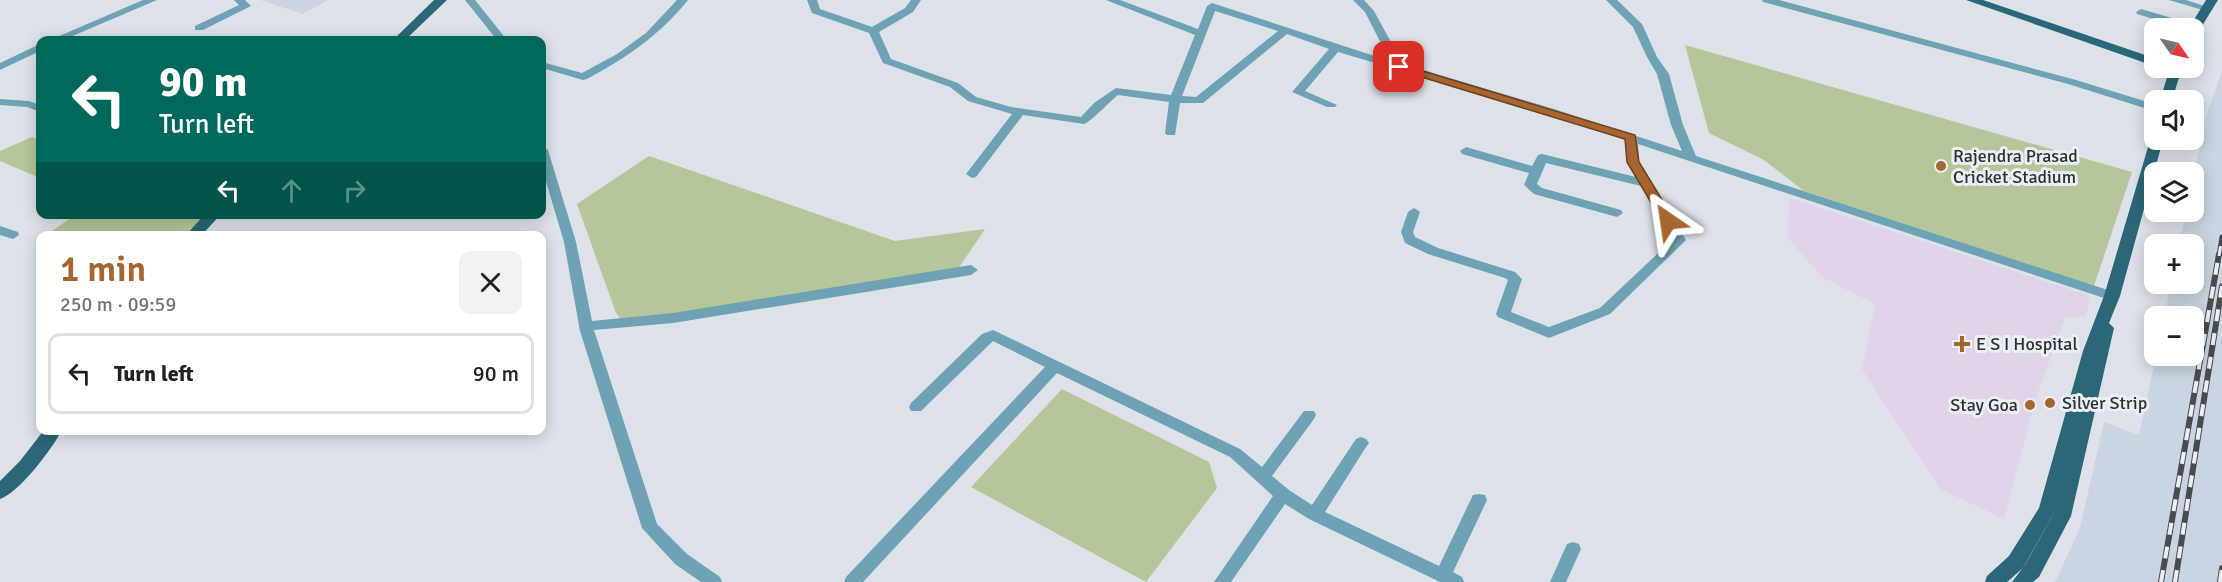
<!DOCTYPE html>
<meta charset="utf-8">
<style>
:root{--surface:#fff;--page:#f2f2f2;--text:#202124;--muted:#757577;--line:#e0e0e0;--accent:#a76531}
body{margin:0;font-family:Signika,sans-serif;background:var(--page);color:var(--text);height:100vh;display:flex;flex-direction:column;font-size:22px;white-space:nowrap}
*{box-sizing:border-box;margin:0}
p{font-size:20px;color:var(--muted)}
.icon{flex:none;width:33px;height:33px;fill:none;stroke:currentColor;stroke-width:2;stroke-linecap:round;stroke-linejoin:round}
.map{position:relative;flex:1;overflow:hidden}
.details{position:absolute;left:36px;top:231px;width:510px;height:204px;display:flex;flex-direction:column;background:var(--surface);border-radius:12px;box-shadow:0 3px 15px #0003}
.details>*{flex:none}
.banner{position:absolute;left:36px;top:36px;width:510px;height:183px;border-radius:12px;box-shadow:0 3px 15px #0003;background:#00695c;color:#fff;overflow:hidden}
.needle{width:39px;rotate:124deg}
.controls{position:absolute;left:2144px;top:18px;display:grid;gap:12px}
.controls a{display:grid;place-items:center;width:60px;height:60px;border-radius:12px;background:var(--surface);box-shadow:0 3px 15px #0003;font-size:30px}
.pin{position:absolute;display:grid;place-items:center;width:51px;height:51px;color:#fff;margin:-26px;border-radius:12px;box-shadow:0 3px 9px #0006}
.me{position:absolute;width:66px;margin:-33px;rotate:328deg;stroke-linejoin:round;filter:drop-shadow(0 0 4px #0008)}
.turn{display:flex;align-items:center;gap:21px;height:126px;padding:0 24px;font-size:27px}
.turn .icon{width:78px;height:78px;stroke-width:2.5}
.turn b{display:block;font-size:42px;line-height:51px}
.lanes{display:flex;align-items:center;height:57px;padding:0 24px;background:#0003;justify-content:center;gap:30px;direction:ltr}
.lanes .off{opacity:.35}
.round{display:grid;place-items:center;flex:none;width:63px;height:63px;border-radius:12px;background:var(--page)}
.headline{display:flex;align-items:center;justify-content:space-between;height:102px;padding:0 24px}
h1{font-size:36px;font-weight:600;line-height:45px;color:var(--accent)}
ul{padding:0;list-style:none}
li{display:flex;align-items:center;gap:18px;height:81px;margin:0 12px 9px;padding:0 12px;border:3px solid var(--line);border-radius:12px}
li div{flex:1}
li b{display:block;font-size:22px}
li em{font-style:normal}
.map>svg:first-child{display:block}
</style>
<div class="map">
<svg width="2222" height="582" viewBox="0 0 2222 582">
<rect width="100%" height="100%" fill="#dde2e9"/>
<g fill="#cad5e1">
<polygon points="260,0 328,0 303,14"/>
<polygon points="2222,71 2222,582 2055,582 2080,528 2104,422 2139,435 2156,356 2193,356 2193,316 2164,316 2171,284 2193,284 2193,244 2179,244 2186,212 2193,212 2193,179 2207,113"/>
</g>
<polygon fill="#dfd3e7" points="1790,198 2090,296 2086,316 2065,318 2036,398 2004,519 1940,489 1862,369 1875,304 1822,277 1787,237"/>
<g fill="#b5c69a">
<polygon points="1685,45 2132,172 2094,286 1804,191 1764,160 1709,133"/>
<polygon points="32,137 40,140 40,178 0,161 0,151"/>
<polygon points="649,156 895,241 985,229 958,269 624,324 616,313 577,204"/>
<polygon points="75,215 207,215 184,235 45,236"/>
<polygon points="1062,389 1209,462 1217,488 1146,582 971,487"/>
</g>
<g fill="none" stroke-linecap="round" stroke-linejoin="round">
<g fill="#6fa2b4" fill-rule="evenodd">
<polygon points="143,0 157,0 63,40 50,40"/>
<polygon points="234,0 245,0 251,6 203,30 195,30 195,26 239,5"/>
<polygon points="465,0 475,0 507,40 497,40"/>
<path d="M677,0H688C660,35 626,58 587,79L583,80L542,68V62L582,73L617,54L646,33Z"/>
<path d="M807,0H817L820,9L872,27L905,8L911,0H921L913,12L879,32L891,59L958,83L976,97L1011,107L1081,117L1094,103L1116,88L1171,95L1195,35L1106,0H1120L1198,29L1207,6L1212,3L1390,61L1365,12L1353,0H1364L1374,11L1403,64L1554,109L1682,151L1671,125L1657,74L1647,57L1633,27L1606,0H1617L1642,24L1657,57L1669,74L1683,125L1696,156L2117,293L2119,296L2112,301L2107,299L1638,144L1639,162L1686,240L1610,314L1549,338L1498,317L1496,314L1508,280L1505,278L1428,254L1405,243L1401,232L1408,212L1414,208L1420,212L1413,232L1415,237L1438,248L1515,272L1522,279L1511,312L1549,327L1600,308L1673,239L1641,186L1546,163L1537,184L1542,188L1621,210L1623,213L1617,217L1534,194L1524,185L1529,173L1462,154L1460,151L1466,147L1532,166L1538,155L1542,154L1636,177L1627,162L1625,140L1546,113L1338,52L1305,91L1337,105L1335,107H1327L1292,92L1329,49L1287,34L1203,103H1180L1175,135H1167L1165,133L1169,102L1118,95C1110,101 1091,122 1084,124L1023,115L976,177L972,178L966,174L1012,114L968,101L950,87L883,63L869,33L812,13ZM1215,11L1278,31L1196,97L1182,96Z"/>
<polygon points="1762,0 1779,0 2076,80 2154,104 2154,111 2068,84 1763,2"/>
<polygon points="2169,0 2186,0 2211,8 2206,11"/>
<polygon points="2141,9 2199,26 2200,28 2195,31 2193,28 2185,28 2137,14 2136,12"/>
<polygon points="40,44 40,51 0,70 0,63"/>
<polygon points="0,99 29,101 40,105 40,112 27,107 0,105"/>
<polygon points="542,146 548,150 576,242 592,321 673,313 971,265 978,270 971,275 673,323 594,330 657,524 687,554 720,577 722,582 701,582 675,564 642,528 580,331 564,242 542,168"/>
<polygon points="0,226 18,232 19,235 13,239 0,235"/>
<polygon points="993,330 1240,449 1262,467 1304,411 1314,411 1316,415 1314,419 1272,476 1289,490 1312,505 1356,439 1361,437 1366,439 1369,443 1366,447 1325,512 1439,566 1473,495 1479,494 1485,495 1487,500 1453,572 1462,577 1464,582 1440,582 1309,519 1285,504 1231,582 1214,582 1273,496 1230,457 1057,373 863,582 844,582 846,577 1045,367 993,341 921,411 911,411 909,407 911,403 982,334"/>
<polygon points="1573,542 1579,544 1581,549 1566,582 1550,582 1567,544"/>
</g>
<g fill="#2b6779" fill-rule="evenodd">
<polygon points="434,0 447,0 405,40 393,40"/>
<polygon points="1966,0 1983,0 2154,58 2154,66"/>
<polygon points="2206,0 2218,0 2197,34 2193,36 2193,28 2189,28"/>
<polygon points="2170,68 2182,68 2172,100 2160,100"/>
<polygon points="2151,137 2163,140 2120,296 2109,323 2114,328 2071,516 2039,577 2033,582 2012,582 2025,565 2053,515 2054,513 2023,568 2007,582 1985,582 1987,576 2009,556 2039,508 2083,351 2104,296"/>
<polygon points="205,214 221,214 201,236 185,236"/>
<path d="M44,430H62C52,449 19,493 0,499V481L20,461Z"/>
</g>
<g stroke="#494c4f" stroke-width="5">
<polyline id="rail-far1" points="2219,256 2222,237"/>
</g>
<g stroke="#494c4f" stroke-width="6">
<g id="rail">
<polyline points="2161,582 2219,254"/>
<polyline points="2175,582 2222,286"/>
<polyline points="2220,582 2222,568"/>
</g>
</g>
<use href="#rail-far1" stroke="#eaeff6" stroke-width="3" stroke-dasharray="10" stroke-linecap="butt"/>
<use href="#rail" stroke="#eaeff6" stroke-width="4" stroke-dasharray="12" stroke-linecap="butt"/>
</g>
<polygon fill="#a76531" stroke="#6d4220" stroke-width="1.5" points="1395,65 1403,65 1635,135 1639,162 1675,221 1668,225 1662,221 1627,162 1625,139 1395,69"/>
<g fill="#a76531" stroke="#eaeff6" stroke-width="2">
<circle cx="1941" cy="166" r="6"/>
<path d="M1959 335h6v6h6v6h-6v6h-6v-6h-6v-6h6z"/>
<circle cx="2050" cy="403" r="6"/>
<circle cx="2030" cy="405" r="6"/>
</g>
<g text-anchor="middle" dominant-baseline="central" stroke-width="6" stroke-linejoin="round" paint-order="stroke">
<g font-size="18" fill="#2e3133" stroke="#eaeff6" text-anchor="start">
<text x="1953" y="156">Rajendra Prasad<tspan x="1953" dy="21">Cricket Stadium</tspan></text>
<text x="1976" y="344">E S I Hospital</text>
<text x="2062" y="403">Silver Strip</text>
<text x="2018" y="405" text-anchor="end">Stay Goa</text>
</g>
</g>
</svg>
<div class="controls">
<a><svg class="needle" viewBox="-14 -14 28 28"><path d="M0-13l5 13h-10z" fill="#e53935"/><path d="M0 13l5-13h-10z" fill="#757577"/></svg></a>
<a><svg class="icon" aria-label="sound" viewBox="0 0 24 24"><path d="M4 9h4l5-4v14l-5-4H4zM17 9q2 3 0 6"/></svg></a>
<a><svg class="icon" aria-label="layers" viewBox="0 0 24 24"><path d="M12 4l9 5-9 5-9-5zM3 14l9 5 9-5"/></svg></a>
<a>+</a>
<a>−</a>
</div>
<div class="pin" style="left:1399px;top:67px;background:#d93025"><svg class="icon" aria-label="arrive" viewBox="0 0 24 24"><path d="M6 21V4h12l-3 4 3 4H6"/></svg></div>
<svg class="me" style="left:1668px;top:221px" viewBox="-20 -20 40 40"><path d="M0-17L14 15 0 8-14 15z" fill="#a76531" stroke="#fff" stroke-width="4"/></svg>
<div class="banner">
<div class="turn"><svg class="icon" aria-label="left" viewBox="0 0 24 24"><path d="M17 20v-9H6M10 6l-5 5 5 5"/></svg><div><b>90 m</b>Turn left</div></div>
<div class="lanes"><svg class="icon" aria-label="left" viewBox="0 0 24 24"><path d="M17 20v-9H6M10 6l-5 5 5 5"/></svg><svg class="icon off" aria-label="ahead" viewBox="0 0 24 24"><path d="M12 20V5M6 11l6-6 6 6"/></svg><svg class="icon off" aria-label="right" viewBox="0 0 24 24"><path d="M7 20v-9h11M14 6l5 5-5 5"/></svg></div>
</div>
<section class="details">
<div class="headline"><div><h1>1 min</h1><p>250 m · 09:59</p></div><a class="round"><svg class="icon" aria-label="close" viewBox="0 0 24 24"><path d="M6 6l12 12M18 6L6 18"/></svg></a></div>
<ul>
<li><svg class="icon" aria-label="left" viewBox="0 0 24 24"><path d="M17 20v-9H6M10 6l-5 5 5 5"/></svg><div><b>Turn left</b></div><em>90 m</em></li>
</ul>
</section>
</div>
